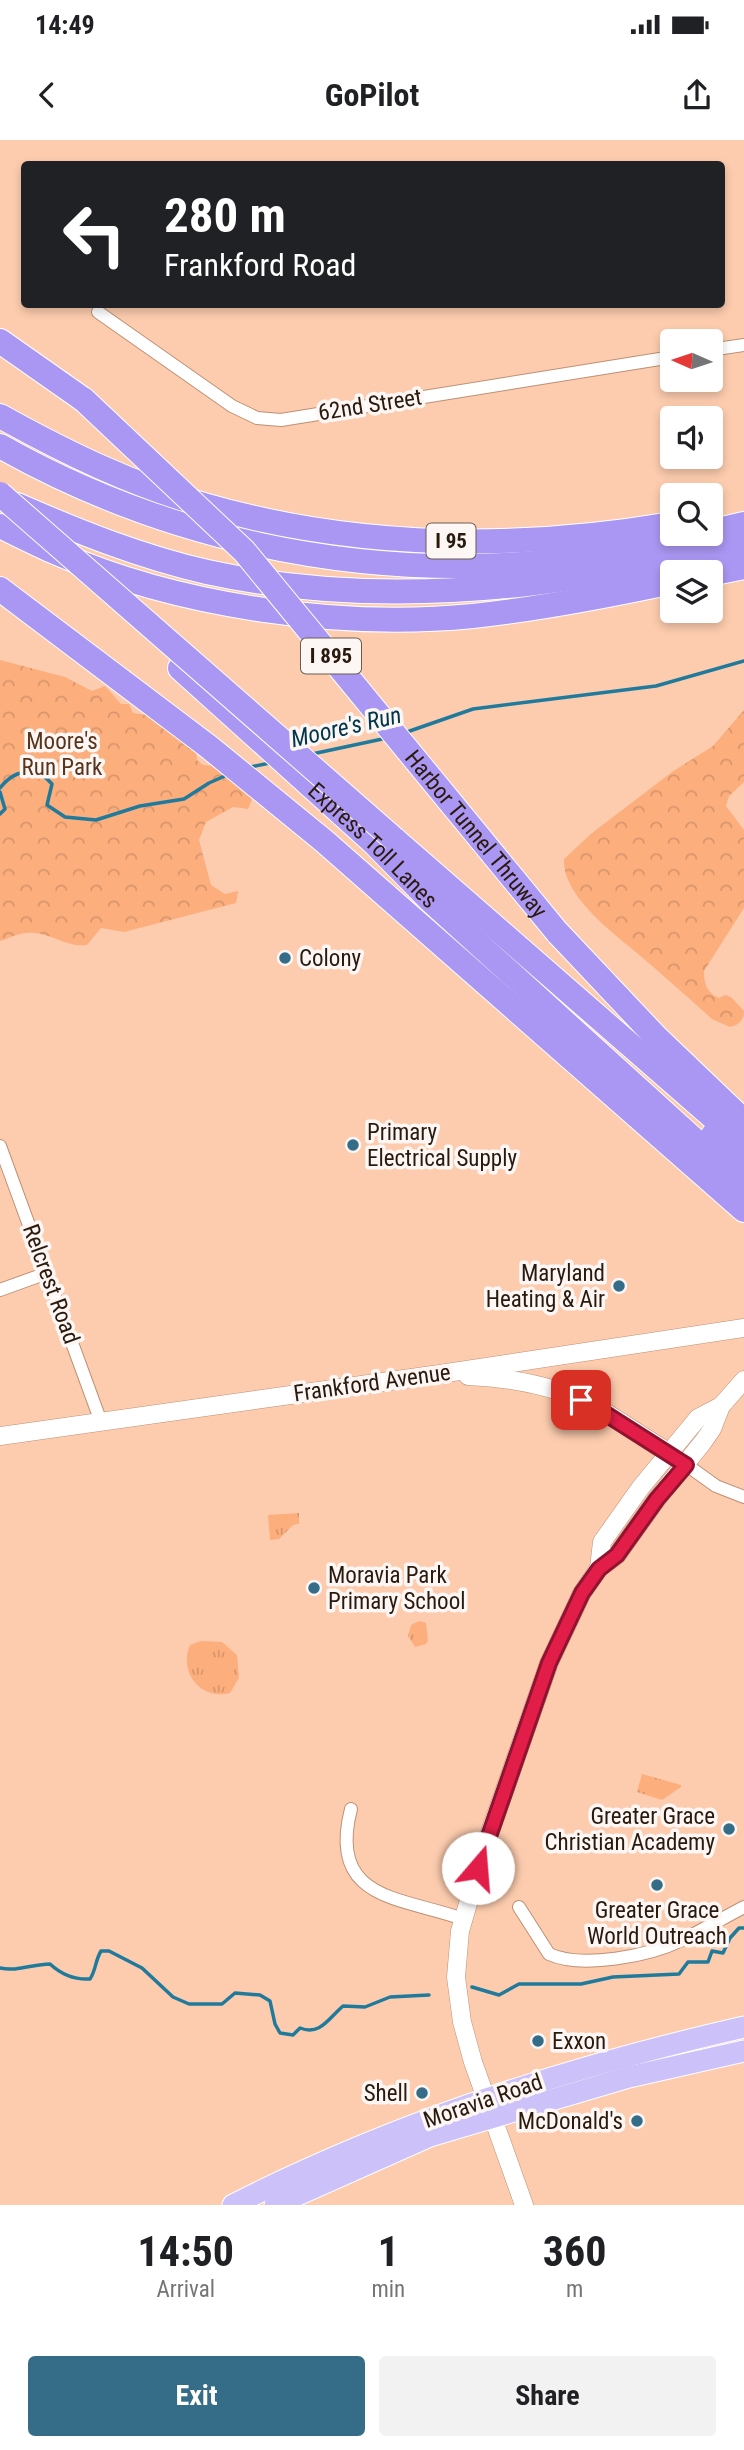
<!DOCTYPE html>
<style>
:root{--surface:#fff;--page:#f2f2f2;--text:#202124;--muted:#757577;--accent:#356c87}
body{margin:0;font-family:"Roboto Condensed",sans-serif;background:var(--page);color:var(--text);height:100vh;display:flex;flex-direction:column;font-size:26px;white-space:nowrap}
*{box-sizing:border-box;margin:0}
p{font-size:23px;color:var(--muted)}
.icon{flex:none;width:38px;height:38px;fill:none;stroke:currentColor;stroke-width:2;stroke-linecap:round;stroke-linejoin:round}
.map{position:relative;height:2065px;overflow:hidden}
.details{display:flex;flex-direction:column;background:var(--surface);flex:1}
.details>*{flex:none}
.banner{position:absolute;left:21px;top:21px;width:704px;height:147px;border-radius:7px;box-shadow:0 4px 10px #0003;background:#202124;color:#fff;overflow:hidden}
.needle{width:46px;rotate:273deg}
.buttons{position:absolute;left:660px;top:189px;display:grid;gap:14px}
.buttons a{display:grid;place-items:center;width:63px;height:63px;border-radius:7px;background:var(--surface);box-shadow:0 4px 10px #0003;font-size:35px}
.pin{position:absolute;display:grid;place-items:center;width:60px;height:60px;color:#fff;margin:-30px;border-radius:14px;box-shadow:0 4px 10px #0006}
.me{position:absolute;width:77px;margin:-38px;rotate:18deg;stroke-linejoin:round;filter:drop-shadow(0 0 5px #0008)}
.turn{display:flex;align-items:center;gap:24px;height:147px;padding:0 28px;font-size:32px}
.turn .icon{width:91px;height:91px;stroke-width:2.5}
.turn b{display:block;font-size:49px;line-height:60px}
.eta{display:flex;justify-content:space-evenly;align-items:center;height:119px;text-align:center}
.eta b{font-size:42px;font-weight:700;line-height:49px}
.primary-button{display:flex;gap:14px;margin-top:auto;padding:14px 28px}
.primary-button a{flex:1;height:80px;border-radius:7px;background:var(--accent);color:#fff;font-size:28px;font-weight:700;line-height:80px;text-align:center}
.primary-button a+a{background:var(--page);color:var(--text)}
.status{display:flex;justify-content:space-between;align-items:center;height:49px;padding:0 35px;background:var(--surface);direction:ltr}
.status svg{height:19px;fill:currentColor}
header{display:flex;justify-content:space-between;align-items:center;height:91px;padding:0 28px;background:var(--surface);font-size:32px;font-weight:700}
.map>svg:first-child{display:block}
</style>
<div class="status"><b>14:49</b><svg viewBox="0 0 49 12"><path d="M0 12V9h3v3zM5 12V6h3v6zM10 12V3h3v9zM15 12V0h3v12zM26 1h20v11H26zM47 4h2v5h-2z"/></svg></div>
<header><svg class="icon" aria-label="back" viewBox="0 0 24 24"><path d="M15 5l-7 7 7 7"/></svg>GoPilot<svg class="icon" aria-label="share" viewBox="0 0 24 24"><path d="M12 15V3M7 8l5-5 5 5M5 13v7h14v-7"/></svg></header>
<div class="map">
<svg width="744" height="2065" viewBox="0 0 744 2065">
<defs>
<pattern id="grass-tufts" width="24" height="20" patternUnits="userSpaceOnUse" patternTransform="scale(1.75)"><rect width="24" height="20" fill="#fcae7d"/><path d="M3 7l-1-3M5 7V3M7 7l1-3M15 17l-1-3M17 17v-4M19 17l1-3" fill="none" stroke="#d8956b"/></pattern>
<pattern id="forest-crowns" width="20" height="18" patternUnits="userSpaceOnUse" patternTransform="scale(1.75)"><rect width="20" height="18" fill="#fcae7d"/><path d="M2 6a3 3 0 1 1 6 0M12 15a3 3 0 1 1 6 0" fill="none" stroke="#d8956b"/></pattern>
</defs>
<rect width="100%" height="100%" fill="#fdccae"/>
<g fill="url(#grass-tufts)">
<polygon points="299,1373 299,1384 293,1385 279,1399 270,1400 268,1375"/>
<polygon points="419,1481 426,1483 428,1500 426,1504 415,1507 408,1496 411,1485"/>
<path d="M201,1501L222,1502L237,1515L239,1538L230,1553C201,1561 178,1532 190,1505Z"/>
<polygon points="642,1634 681,1645 681,1647 662,1660 637,1652"/>
</g>
<g fill="url(#forest-crowns)">
<path d="M0,520L65,537L92,551L105,546L121,564H129L133,573L147,575L196,610L197,620L203,625L214,626L253,657L248,669L233,667L206,682L199,700L211,745L225,754L238,751L236,763L124,792L101,788L87,805C66,808 47,790 27,793C18,793 8,799 0,801Z"/>
<path d="M744,570V642L729,656L726,666L744,690V768L704,831C704,844 707,853 719,858L725,855L731,857L744,871C744,880 739,885 730,887L712,879C689,858 666,838 643,818C616,795 562,757 564,719L592,693L672,632L713,606Z"/>
</g>
<g fill="none" stroke-linecap="round" stroke-linejoin="round">
<g stroke="#207a9c" stroke-width="3.5">
<polyline points="404,593 473,569 656,546 744,521"/>
<polyline points="312,614 387,598"/>
<polyline points="250,627 270,623"/>
<path d="M0,648C11,634 22,630 40,632L52,644L47,665L65,677L96,680L140,666L184,659L209,643L227,635"/>
<polyline points="0,652 5,669 0,674"/>
<path d="M0,1828C17,1832 33,1824 50,1824C62,1835 74,1840 90,1839C96,1830 95,1821 101,1811H109L142,1828L173,1857L189,1864H222L235,1853L260,1855L270,1861L275,1884L280,1893L293,1895L300,1888C320,1896 328,1879 343,1866L365,1867L390,1857L429,1855"/>
<polyline points="472,1847 499,1855 519,1844 581,1844 613,1837 679,1834 688,1822 708,1822 712,1811 723,1813 730,1798 739,1788 744,1788"/>
</g>
<g stroke="#be9074" stroke-width="14">
<g id="street">
<polyline points="98,172 232,266 257,278 281,280 672,217"/>
<polyline points="710,210 744,205"/>
<polyline points="0,1006 101,1282"/>
<polyline points="0,1150 47,1133"/>
<polyline points="670,1313 716,1346 744,1357"/>
<path d="M351,1669C327,1761 402,1757 463,1779"/>
<path d="M519,1767L549,1814C582,1829 649,1816 682,1800C703,1790 723,1778 744,1767"/>
</g>
</g>
<g stroke="#be9074" stroke-width="19">
<g id="secondary">
<path d="M468,1236C512,1238 561,1247 600,1269C624,1283 646,1299 670,1313"/>
<polyline points="0,1296 440,1234 744,1188"/>
<polyline points="599,1428 602,1402 641,1347 698,1278 721,1266"/>
<polyline points="524,2065 473,1922 462,1882 456,1837 460,1791 484,1709 549,1523 582,1453 599,1428 617,1415 657,1359 703,1302 712,1289 721,1266 744,1240"/>
</g>
</g>
<g stroke="#fff" stroke-width="23">
<g id="primary">
<path d="M233,2065C397,1982 565,1928 744,1887"/>
<polyline points="275,2065 430,1996 629,1937 744,1911"/>
</g>
</g>
<g stroke="#fff" stroke-width="26">
<g id="highway">
<polyline points="0,201 84,260"/>
<path d="M0,276C65,312 132,345 204,365C356,409 517,410 672,384"/>
<path d="M0,306C163,398 349,438 535,423C591,419 646,406 701,394"/>
<path d="M17,365C79,392 141,417 207,432C313,455 427,456 535,443C605,435 675,419 744,407"/>
<path d="M0,386C19,395 38,405 57,413C180,467 341,489 473,476C540,469 606,456 672,442"/>
<polyline points="710,392 744,384"/>
<polyline points="710,434 744,427"/>
<polyline points="0,449 209,607 324,701 744,1070"/>
<path id="s1" d="M180,528L373,702L430,760L744,1045"/>
<polyline points="394,699 738,999"/>
<polyline points="557,792 657,898 744,981"/>
<polyline points="713,995 744,1022"/>
</g>
</g>
<use href="#street" stroke="#fff" stroke-width="12"/>
<use href="#secondary" stroke="#fff" stroke-width="18"/>
<use href="#primary" stroke="#ccc1f8" stroke-width="21"/>
<use href="#highway" stroke="#aa97f3" stroke-width="24"/>
<g stroke="#fff" stroke-width="26" stroke-linecap="butt">
<g id="highway-bridge">
<path id="s2" d="M84,260L244,411L557,792"/>
<polyline points="0,354 394,699"/>
</g>
</g>
<use href="#highway-bridge" stroke="#aa97f3" stroke-width="24"/>
</g>
<g fill="none" stroke-linecap="round" stroke-linejoin="round">
<g stroke="#92132f" stroke-width="18">
<polyline id="route" points="478,1728 549,1523 582,1453 599,1429 617,1415 657,1359 686,1325 598,1269 581,1260"/>
</g>
<use href="#route" stroke="#e11d48" stroke-width="12"/>
</g>
<g fill="#356c87" stroke="#fcf7f4" stroke-width="2.5">
<circle cx="285" cy="818" r="7"/>
<circle cx="353" cy="1005" r="7"/>
<circle cx="619" cy="1146" r="7"/>
<circle cx="314" cy="1448" r="7"/>
<circle cx="729" cy="1689" r="7"/>
<circle cx="657" cy="1745" r="7"/>
<circle cx="538" cy="1901" r="7"/>
<circle cx="422" cy="1953" r="7"/>
<circle cx="637" cy="1981" r="7"/>
</g>
<g text-anchor="middle" dominant-baseline="central" stroke-width="7" stroke-linejoin="round" paint-order="stroke">
<g fill="#fcf7f4" stroke="#695c52" stroke-width="2">
<rect x="426.5" y="383.5" width="49" height="35" rx="5"/>
<rect x="301" y="498.5" width="60" height="35" rx="5"/>
</g>
<g font-size="21" font-weight="bold" fill="#2a190d">
<text x="451" y="401">I 95</text>
<text x="331" y="516">I 895</text>
</g>
<g font-size="23" fill="#2a190d" stroke="#fcf7f4">
<text transform="translate(370 265) rotate(-9)">62nd Street</text>
<text stroke="none"><textPath href="#s2" startOffset="586">Harbor Tunnel Thruway</textPath></text>
<text stroke="none"><textPath href="#s1" startOffset="262">Express Toll Lanes</textPath></text>
<text transform="translate(51 1144) rotate(70)">Relcrest Road</text>
<text transform="translate(372 1243) rotate(-8)">Frankford Avenue</text>
<text transform="translate(483 1961) rotate(-19)">Moravia Road</text>
</g>
<g font-size="23" fill="#59331b" stroke="#fcf7f4">
<text x="62" y="601">Moore's<tspan x="62" dy="26">Run Park</tspan></text>
</g>
<g font-size="23" fill="#2a190d" stroke="#fcf7f4" text-anchor="start">
<text x="299" y="818">Colony</text>
<text x="367" y="992">Primary<tspan x="367" dy="26">Electrical Supply</tspan></text>
<text x="605" y="1133" text-anchor="end">Maryland<tspan x="605" dy="26">Heating &amp; Air</tspan></text>
<text x="328" y="1435">Moravia Park<tspan x="328" dy="26">Primary School</tspan></text>
<text x="715" y="1676" text-anchor="end">Greater Grace<tspan x="715" dy="26">Christian Academy</tspan></text>
<text x="657" y="1770" text-anchor="middle">Greater Grace<tspan x="657" dy="26">World Outreach</tspan></text>
<text x="552" y="1901">Exxon</text>
<text x="408" y="1953" text-anchor="end">Shell</text>
<text x="623" y="1981" text-anchor="end">McDonald's</text>
</g>
<g font-size="24" font-style="italic" fill="#00354b" stroke="#fcf7f4">
<text transform="translate(346 587) rotate(-13)">Moore's Run</text>
</g>
</g>
</svg>
<div class="buttons">
<a><svg class="needle" viewBox="-14 -14 28 28"><path d="M0-13l5 13h-10z" fill="#e53935"/><path d="M0 13l5-13h-10z" fill="#757577"/></svg></a>
<a><svg class="icon" aria-label="sound" viewBox="0 0 24 24"><path d="M4 9h4l5-4v14l-5-4H4zM17 9q2 3 0 6"/></svg></a>
<a><svg class="icon" aria-label="search" viewBox="0 0 24 24"><circle cx="10" cy="10" r="6"/><path d="M15 15l6 6"/></svg></a>
<a><svg class="icon" aria-label="layers" viewBox="0 0 24 24"><path d="M12 4l9 5-9 5-9-5zM3 14l9 5 9-5"/></svg></a>
</div>
<div class="pin" style="left:581px;top:1260px;background:#d93025"><svg class="icon" aria-label="arrive" viewBox="0 0 24 24"><path d="M6 21V4h12l-3 4 3 4H6"/></svg></div>
<svg class="me" style="left:478px;top:1728px" viewBox="-20 -20 40 40"><circle r="19" fill="#fff"/><path d="M0-13L10 11 0 6-10 11z" fill="#e11d48"/></svg>
<div class="banner">
<div class="turn"><svg class="icon" aria-label="left" viewBox="0 0 24 24"><path d="M17 20v-9H6M10 6l-5 5 5 5"/></svg><div><b>280 m</b>Frankford Road</div></div>
</div>
</div>
<section class="details">
<div class="eta">
<div><b>14:50</b><p>Arrival</p></div>
<div><b>1</b><p>min</p></div>
<div><b>360</b><p>m</p></div>
</div>
<div class="primary-button"><a>Exit</a><a>Share</a></div>
</section>
